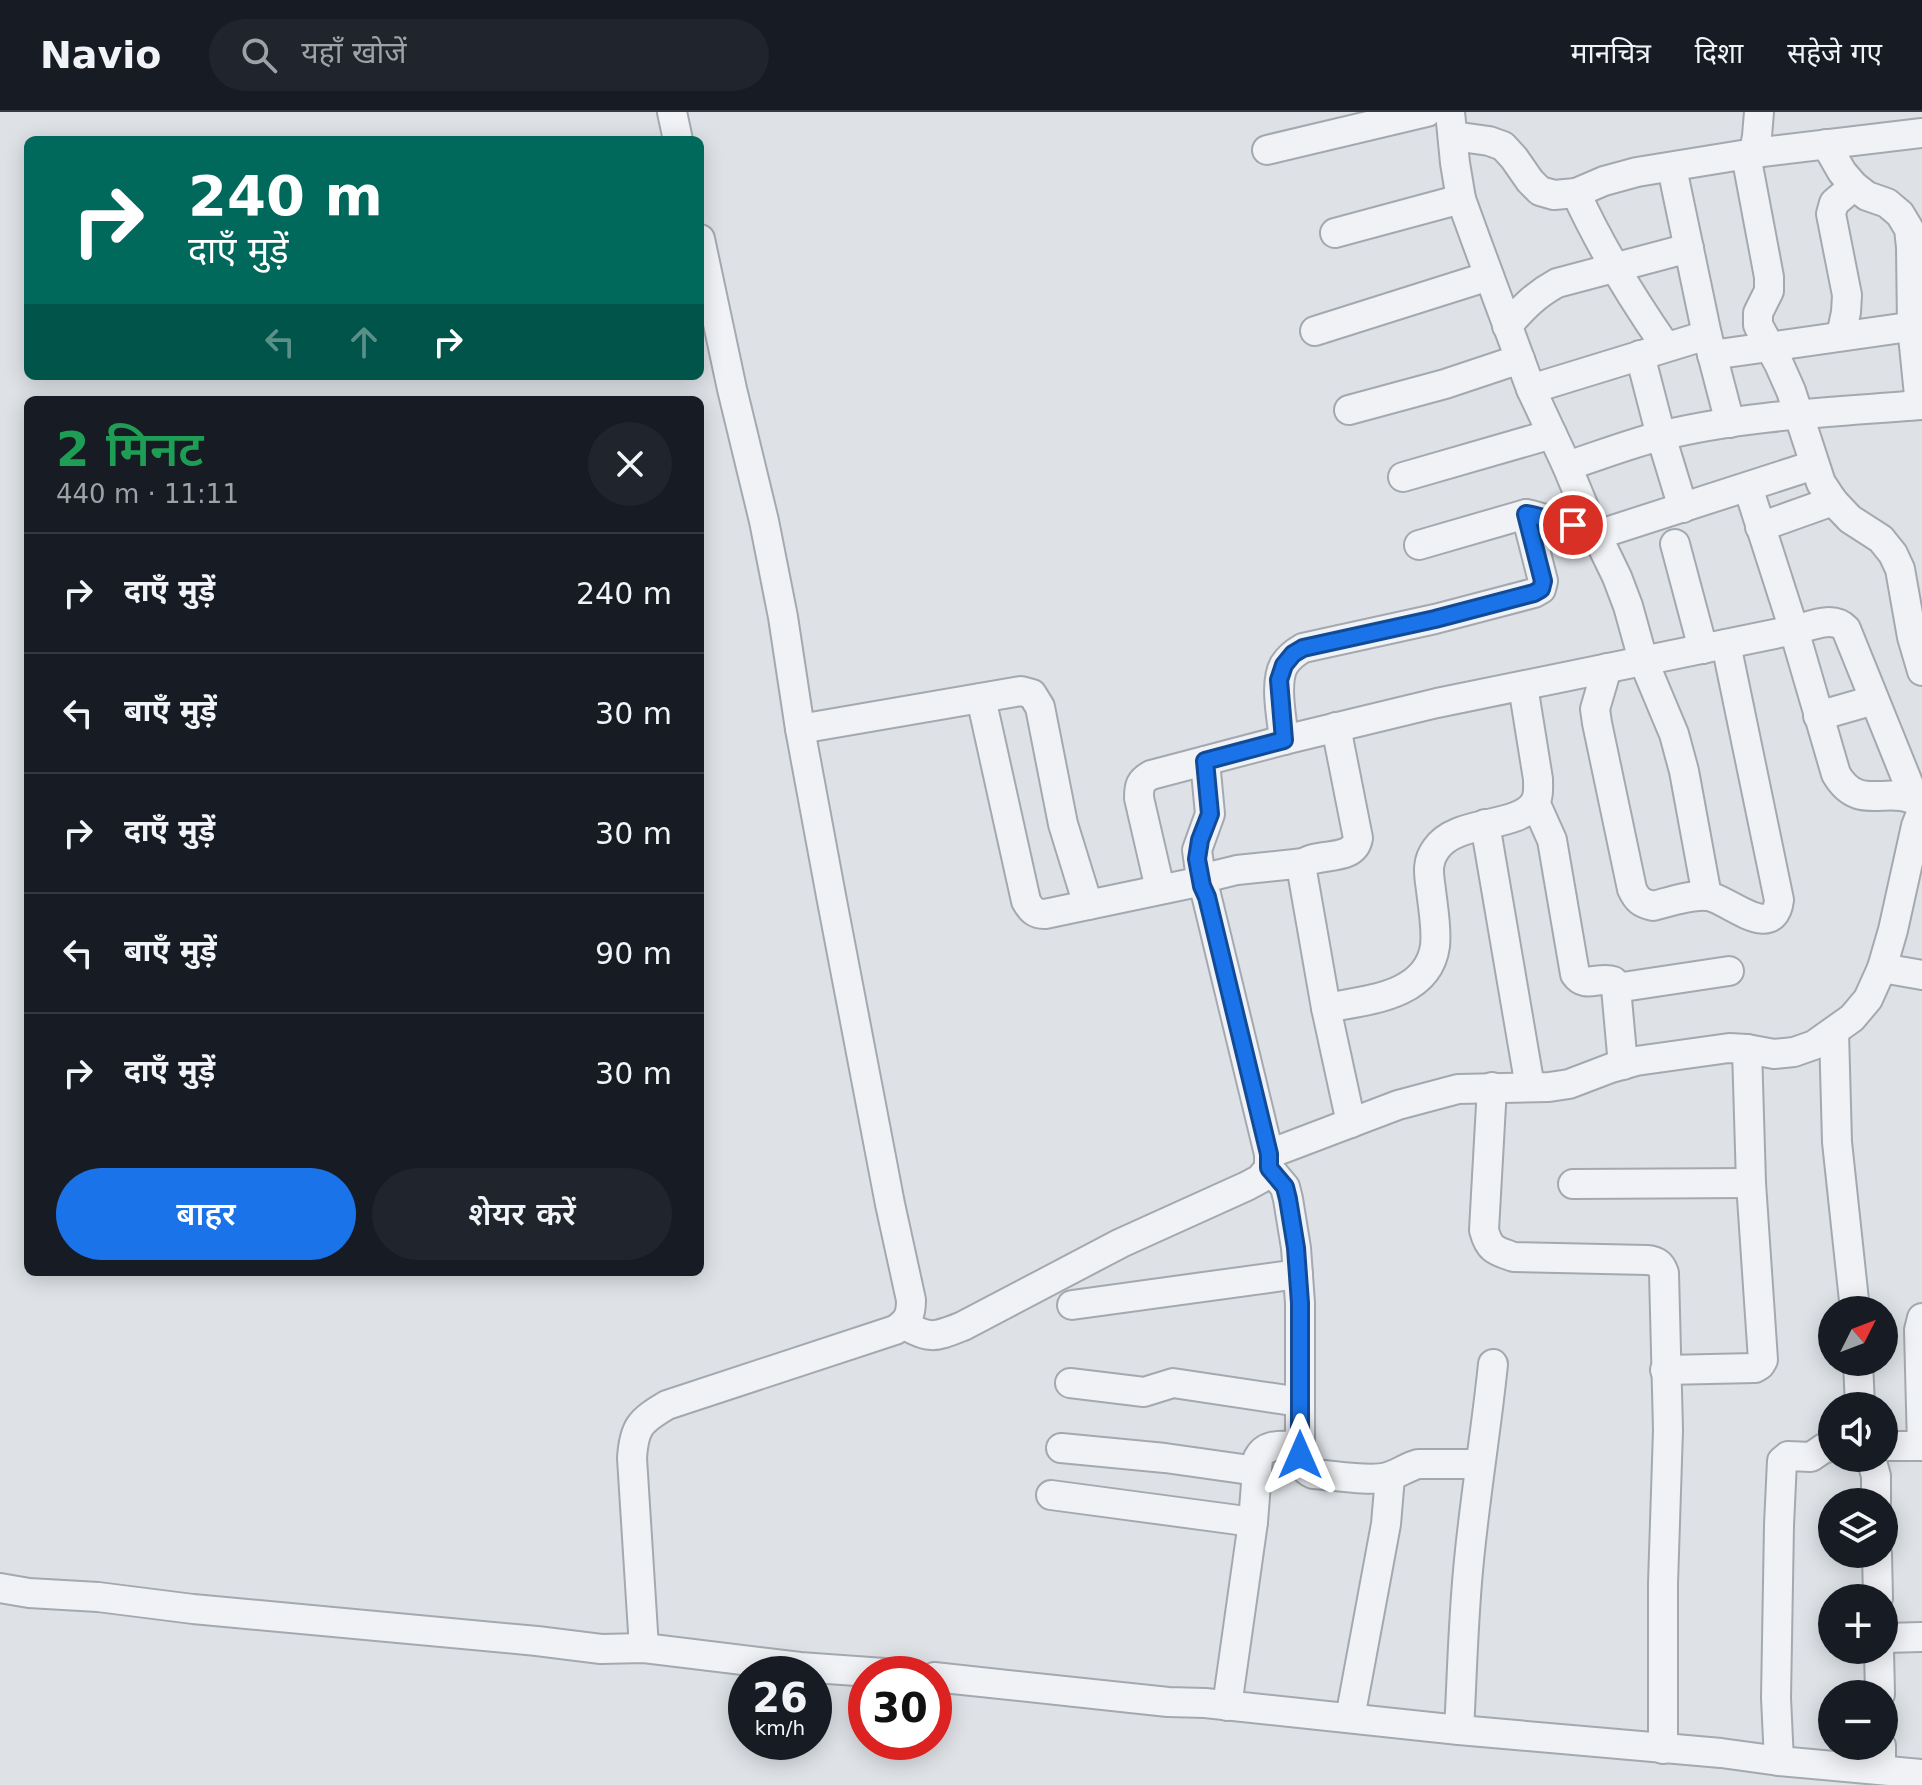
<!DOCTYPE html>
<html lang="hi">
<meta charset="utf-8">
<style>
:root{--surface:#171b24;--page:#20242c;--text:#f1f3f6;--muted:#9ea1a6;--line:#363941;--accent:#1a73e8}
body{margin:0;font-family:"DejaVu Sans","Noto Sans Devanagari",sans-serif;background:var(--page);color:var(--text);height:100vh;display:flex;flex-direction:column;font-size:30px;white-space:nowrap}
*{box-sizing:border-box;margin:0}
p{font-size:26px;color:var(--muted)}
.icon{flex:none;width:44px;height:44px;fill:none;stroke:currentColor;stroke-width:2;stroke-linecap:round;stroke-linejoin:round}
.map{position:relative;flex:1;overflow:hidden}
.details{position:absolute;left:24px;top:284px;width:680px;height:880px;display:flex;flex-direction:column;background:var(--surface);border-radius:12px;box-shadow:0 4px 20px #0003}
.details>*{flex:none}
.top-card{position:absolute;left:24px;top:24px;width:680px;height:244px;border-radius:12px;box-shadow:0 4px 20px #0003;background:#00695c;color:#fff;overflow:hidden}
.needle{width:52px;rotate:48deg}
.controls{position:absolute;left:1818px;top:1184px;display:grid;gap:16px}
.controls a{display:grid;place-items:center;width:80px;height:80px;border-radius:50%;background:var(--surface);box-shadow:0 4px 20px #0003;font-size:40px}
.speed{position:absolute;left:728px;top:1544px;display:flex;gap:16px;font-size:40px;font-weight:700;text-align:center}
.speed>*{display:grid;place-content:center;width:104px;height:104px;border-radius:50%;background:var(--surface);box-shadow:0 4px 20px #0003;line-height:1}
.speed small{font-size:20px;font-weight:400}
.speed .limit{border:12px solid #d22;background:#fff;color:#111}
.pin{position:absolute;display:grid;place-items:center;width:68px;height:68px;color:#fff;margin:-34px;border:4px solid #fff;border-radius:50%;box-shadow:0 2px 8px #0007}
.me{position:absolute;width:88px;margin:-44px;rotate:0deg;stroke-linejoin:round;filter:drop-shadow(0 0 6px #0008)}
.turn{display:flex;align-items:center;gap:28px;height:168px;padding:0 32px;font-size:36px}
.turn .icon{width:104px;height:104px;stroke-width:2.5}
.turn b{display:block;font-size:56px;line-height:68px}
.lanes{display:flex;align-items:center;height:76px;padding:0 32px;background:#0003;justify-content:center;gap:40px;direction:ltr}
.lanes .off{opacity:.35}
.round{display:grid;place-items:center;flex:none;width:84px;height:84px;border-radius:42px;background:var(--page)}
.headline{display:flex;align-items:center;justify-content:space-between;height:136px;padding:0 32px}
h1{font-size:48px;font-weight:600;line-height:60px;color:#1e9e55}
.action{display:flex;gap:16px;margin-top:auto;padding:16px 32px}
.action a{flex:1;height:92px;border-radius:48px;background:var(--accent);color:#fff;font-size:32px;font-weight:600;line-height:92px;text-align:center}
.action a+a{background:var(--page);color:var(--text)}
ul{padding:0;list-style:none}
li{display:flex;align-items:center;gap:24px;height:120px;padding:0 32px;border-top:2px solid var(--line)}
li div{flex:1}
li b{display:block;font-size:30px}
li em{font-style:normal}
header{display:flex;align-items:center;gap:48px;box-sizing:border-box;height:112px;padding:0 40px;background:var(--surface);border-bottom:2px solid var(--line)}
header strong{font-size:38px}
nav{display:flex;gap:44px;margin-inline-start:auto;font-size:28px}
.search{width:560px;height:72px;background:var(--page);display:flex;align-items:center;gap:20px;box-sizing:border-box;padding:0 28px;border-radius:44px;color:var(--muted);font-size:30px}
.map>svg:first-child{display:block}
</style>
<header>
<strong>Navio</strong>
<div class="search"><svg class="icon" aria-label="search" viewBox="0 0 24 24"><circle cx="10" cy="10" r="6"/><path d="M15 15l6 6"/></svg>यहाँ खोजें</div>
<nav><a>मानचित्र</a><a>दिशा</a><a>सहेजे गए</a></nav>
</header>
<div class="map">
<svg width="1922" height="1673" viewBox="0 0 1922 1673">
<rect width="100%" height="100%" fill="#dee2e6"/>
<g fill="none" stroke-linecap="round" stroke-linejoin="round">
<g stroke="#a4a9b0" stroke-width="32">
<g id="minor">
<polyline points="672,0 678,28"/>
<polyline points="1450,0 1455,51 1461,87 1477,131 1531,277 1567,354 1588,405 1617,465 1628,494 1643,548 1674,622 1684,659 1707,784"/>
<polyline points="1453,24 1489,29 1503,34 1514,46 1530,69 1540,79 1554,83 1576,81 1604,69 1637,60 1754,41 1922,21"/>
<polyline points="1826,32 1842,60 1854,74 1867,84 1887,91 1900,102 1909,117 1911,135 1912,214 1920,293"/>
<polyline points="1267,38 1427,0"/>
<polyline points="1754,41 1757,24 1759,0"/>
<polyline points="1746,43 1769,165 1769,179 1758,201 1758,213 1779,252 1791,279 1821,371 1833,389 1850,407 1881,427 1893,442 1900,457 1912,525 1922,559"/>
<polyline points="1672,56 1707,223 1730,311"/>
<path d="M1576,81C1601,136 1632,186 1666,235"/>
<polyline points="1335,121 1461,87"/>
<path d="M1507,214C1524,195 1535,183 1557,171L1689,136"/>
<polyline points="1315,219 1489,164"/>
<polyline points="1841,224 1846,200 1847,183 1831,102 1834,91 1854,74"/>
<polyline points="1640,243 1661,324 1683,396"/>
<polyline points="1712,243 1922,213"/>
<polyline points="1531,277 1707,223"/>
<polyline points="1349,298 1445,272 1520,247"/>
<path d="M1567,354C1598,344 1629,332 1660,324C1745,303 1835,300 1922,293"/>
<polyline points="1403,365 1552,322"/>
<path d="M1748,375L1794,518L1836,662C1860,703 1889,670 1922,692"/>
<polyline points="1760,415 1833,389"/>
<polyline points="1597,423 1814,353"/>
<polyline points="1675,432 1703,537"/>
<path d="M1419,433L1526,402C1555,406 1557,422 1588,405"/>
<path d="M1607,556L1595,597L1597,611L1632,777C1637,788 1641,791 1653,794C1669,790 1691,782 1708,784C1728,787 1774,831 1779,788L1726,532"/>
<polyline points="1818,604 1874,588"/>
<path d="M1336,615L1358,726C1354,750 1320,740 1304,751L1302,759L1326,896L1351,1011"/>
<polyline points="800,617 1021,579 1032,582 1040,595 1063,712 1088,793"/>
<path d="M1284,628C1282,607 1274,571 1284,553C1289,545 1296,540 1303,536L1435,507L1534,481L1541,477L1543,469L1526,402"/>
<path d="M1535,690L1552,728L1575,862C1585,877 1599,864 1613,869L1616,876L1623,953"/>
<polyline points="1485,712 1530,975"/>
<polyline points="1200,767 1237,758 1304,751"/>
<polyline points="1202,774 1197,738 1210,702 1205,649"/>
<path d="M1160,777L1139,686C1139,674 1140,669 1151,663L1284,628L1437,591L1794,518C1811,514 1833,503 1846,517L1915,688"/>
<polyline points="1882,856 1922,863"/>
<polyline points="1616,876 1729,859"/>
<path d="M1326,896C1366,888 1428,885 1435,834C1437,816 1433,796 1431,778C1429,763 1426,750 1436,737C1456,707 1517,717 1535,691C1539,684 1538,675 1538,667L1523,574"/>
<polyline points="1834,920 1837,1030 1855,1198"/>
<path d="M1492,975L1484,1118C1489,1138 1496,1139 1514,1145L1647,1148C1657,1149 1661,1152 1664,1161L1668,1318L1663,1472V1637"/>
<polyline points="1269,1042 1398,993 1458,977 1549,975 1569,972 1611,956 1636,949 1729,936 1747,937 1774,942 1794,940 1814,933 1852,906 1868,887 1882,856 1893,818 1916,714 1922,699"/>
<path d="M1269,1056L1285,1075L1288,1087L1296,1136L1300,1191V1343C1302,1353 1304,1358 1313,1362C1332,1363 1370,1370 1387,1365C1398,1362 1407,1355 1418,1352H1479"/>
<polyline points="1573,1072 1751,1071"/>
<polyline points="1072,1193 1298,1162"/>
<path d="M903,1212C930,1228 935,1225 963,1214L1121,1131L1247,1074L1260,1067L1269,1056V1042L1205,778L1198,771H1193L1045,802C1035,802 1031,798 1026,789L981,586"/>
<polyline points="1858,1250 1860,1294"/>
<polyline points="1665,1258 1755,1256 1760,1253 1763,1248 1751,1071 1747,937"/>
<polyline points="1070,1271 1144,1280 1173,1271 1300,1290"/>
<polyline points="1884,1334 1922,1334 1919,1218 1922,1206"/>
<polyline points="1061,1336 1165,1346 1257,1359"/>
<polyline points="1871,1346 1876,1364 1876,1390"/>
<polyline points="1051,1383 1253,1410"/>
<polyline points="1877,1442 1878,1486"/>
<polyline points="0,1476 29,1481 98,1485 193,1497 537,1529 601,1537 644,1536 800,1555 898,1562"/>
<polyline points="1884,1526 1922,1525"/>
<path d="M644,1536L632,1346C634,1315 640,1309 667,1293L895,1218C908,1210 911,1203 911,1188L890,1092L832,789L800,617L783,505L764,409L732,277L700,127"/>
<polyline points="1879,1538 1880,1582"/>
<polyline points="934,1565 1168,1590 1205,1591 1459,1618 1721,1641 1779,1649 1922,1662"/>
<path d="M1227,1594L1253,1410L1258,1346C1266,1330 1284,1334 1300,1334"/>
<polyline points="1350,1606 1386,1412 1390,1365"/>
<path d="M1459,1618C1462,1565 1463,1512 1468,1459C1474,1390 1486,1321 1493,1252"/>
<polyline points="1881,1634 1881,1658"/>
<polyline points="1779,1649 1776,1586 1779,1413 1782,1349 1788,1344 1811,1345 1824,1336 1832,1335"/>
</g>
</g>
<use href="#minor" stroke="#f0f2f5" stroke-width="28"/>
</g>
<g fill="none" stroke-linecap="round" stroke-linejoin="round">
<g stroke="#114b97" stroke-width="20">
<path id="route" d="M1300,1343V1191L1296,1136L1288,1087L1285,1075L1269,1056V1042L1207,785L1202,774L1197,747L1200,728L1210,702L1205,649L1284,628L1279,568L1284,553L1293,542L1303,536L1435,507L1534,481L1541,477L1543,469L1526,402C1543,404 1556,413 1573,413"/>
</g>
<use href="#route" stroke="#1a73e8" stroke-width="14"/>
</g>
</svg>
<div class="controls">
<a><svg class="needle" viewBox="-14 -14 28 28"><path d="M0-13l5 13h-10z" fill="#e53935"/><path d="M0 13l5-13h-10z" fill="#9ea1a6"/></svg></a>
<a><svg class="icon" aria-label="sound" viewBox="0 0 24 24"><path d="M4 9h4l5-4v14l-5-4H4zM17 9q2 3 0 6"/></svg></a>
<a><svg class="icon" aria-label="layers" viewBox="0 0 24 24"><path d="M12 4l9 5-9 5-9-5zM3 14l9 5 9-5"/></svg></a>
<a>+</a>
<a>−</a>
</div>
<div class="speed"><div>26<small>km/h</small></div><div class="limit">30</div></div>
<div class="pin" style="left:1573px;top:413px;background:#d93025"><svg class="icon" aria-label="arrive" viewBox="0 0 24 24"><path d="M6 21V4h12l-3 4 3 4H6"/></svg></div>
<svg class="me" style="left:1300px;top:1343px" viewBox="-20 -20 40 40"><path d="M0-17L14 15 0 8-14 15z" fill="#1a73e8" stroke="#fff" stroke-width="4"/></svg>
<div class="top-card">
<div class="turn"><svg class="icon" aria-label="right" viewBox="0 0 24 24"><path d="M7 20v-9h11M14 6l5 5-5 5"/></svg><div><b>240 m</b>दाएँ मुड़ें</div></div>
<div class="lanes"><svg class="icon off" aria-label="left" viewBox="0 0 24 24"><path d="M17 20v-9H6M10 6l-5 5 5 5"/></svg><svg class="icon off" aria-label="ahead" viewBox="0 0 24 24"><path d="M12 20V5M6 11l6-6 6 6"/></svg><svg class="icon" aria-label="right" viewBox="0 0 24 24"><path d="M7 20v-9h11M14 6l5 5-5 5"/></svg></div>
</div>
<section class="details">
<div class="headline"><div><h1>2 मिनट</h1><p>440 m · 11:11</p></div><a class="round"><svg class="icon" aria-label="close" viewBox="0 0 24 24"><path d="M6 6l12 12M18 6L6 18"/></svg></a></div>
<ul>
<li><svg class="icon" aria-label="right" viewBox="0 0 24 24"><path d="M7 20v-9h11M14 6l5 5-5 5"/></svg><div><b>दाएँ मुड़ें</b></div><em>240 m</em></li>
<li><svg class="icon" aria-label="left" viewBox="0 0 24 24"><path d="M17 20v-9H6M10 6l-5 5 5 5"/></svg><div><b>बाएँ मुड़ें</b></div><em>30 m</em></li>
<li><svg class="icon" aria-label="right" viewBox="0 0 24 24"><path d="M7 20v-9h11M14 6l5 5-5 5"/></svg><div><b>दाएँ मुड़ें</b></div><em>30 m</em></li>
<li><svg class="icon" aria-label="left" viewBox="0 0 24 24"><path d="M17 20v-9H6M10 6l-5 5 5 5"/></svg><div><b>बाएँ मुड़ें</b></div><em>90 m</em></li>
<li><svg class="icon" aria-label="right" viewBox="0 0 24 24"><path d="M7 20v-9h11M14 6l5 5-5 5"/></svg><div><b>दाएँ मुड़ें</b></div><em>30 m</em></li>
</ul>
<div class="action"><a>बाहर</a><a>शेयर करें</a></div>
</section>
</div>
